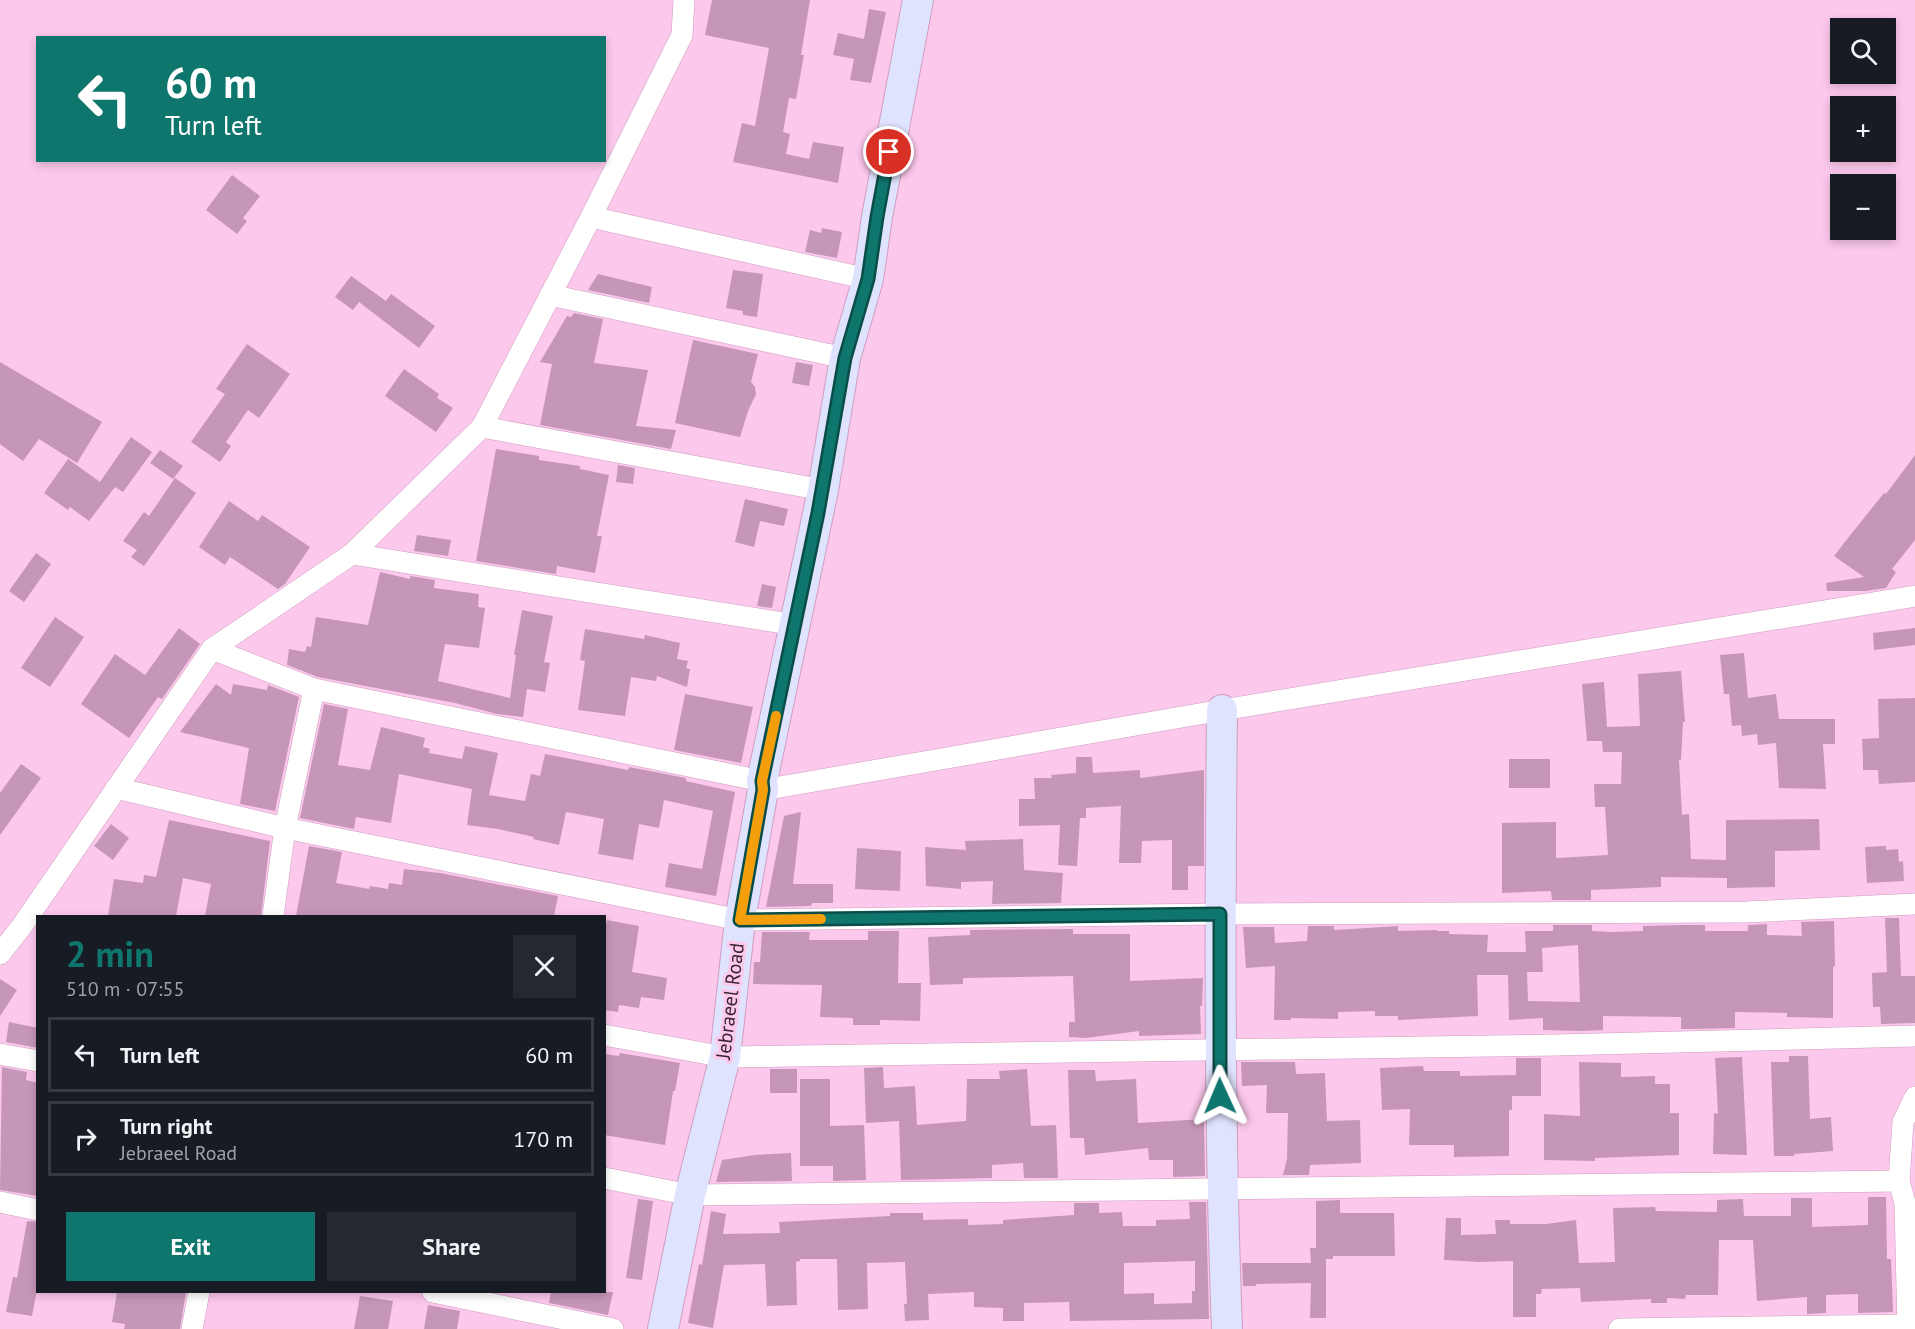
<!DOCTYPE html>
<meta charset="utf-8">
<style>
:root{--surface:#171b24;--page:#242831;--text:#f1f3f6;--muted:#9ea1a6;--line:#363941;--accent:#0f766e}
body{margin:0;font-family:"PT Sans",sans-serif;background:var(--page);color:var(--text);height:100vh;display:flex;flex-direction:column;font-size:22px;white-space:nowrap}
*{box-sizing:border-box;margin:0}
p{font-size:20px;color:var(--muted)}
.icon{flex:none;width:33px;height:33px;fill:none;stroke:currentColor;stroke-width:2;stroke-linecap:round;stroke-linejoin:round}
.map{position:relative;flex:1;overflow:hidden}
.details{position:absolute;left:36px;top:915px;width:570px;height:378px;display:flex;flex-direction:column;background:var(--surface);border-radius:0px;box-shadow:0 3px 9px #0003}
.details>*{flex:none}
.top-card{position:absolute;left:36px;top:36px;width:570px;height:126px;border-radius:0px;box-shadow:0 3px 9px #0003;background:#0f766e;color:#fff;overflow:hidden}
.buttons{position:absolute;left:1830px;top:18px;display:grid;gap:12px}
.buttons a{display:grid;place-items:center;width:66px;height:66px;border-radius:0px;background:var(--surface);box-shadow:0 3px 9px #0003;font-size:30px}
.pin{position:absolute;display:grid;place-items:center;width:51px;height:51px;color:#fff;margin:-26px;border:3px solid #fff;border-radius:50%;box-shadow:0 2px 6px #0007}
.me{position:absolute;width:66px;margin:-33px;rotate:359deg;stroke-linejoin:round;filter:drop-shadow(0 0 4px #0008)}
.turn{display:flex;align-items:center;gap:21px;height:126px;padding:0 30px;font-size:27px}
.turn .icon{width:78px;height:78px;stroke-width:2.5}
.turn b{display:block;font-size:42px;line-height:51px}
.round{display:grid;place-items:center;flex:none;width:63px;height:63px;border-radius:0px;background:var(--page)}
.summary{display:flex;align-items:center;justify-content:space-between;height:102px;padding:0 30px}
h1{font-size:36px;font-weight:800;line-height:45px;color:var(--accent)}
.action{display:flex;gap:12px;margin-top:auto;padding:12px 30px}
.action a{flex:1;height:69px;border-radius:0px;background:var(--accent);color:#fff;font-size:24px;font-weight:800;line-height:69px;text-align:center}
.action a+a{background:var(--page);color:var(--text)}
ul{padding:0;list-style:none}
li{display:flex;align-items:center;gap:18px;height:75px;margin:0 12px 9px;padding:0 18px;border:3px solid var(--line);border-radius:0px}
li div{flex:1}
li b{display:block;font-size:22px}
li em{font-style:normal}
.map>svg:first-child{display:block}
</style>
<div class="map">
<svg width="1915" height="1329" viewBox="0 0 1915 1329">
<rect width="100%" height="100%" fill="#fcc8ec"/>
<g fill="#c696b8" fill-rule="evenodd">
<polygon points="712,0 810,0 801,55 804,55 796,99 789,98 783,132 790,134 786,154 809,159 813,142 844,147 838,183 733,162 742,123 755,126 769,48 705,35"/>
<polygon points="869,9 886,12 871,83 850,80 854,59 833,55 838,33 864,39"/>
<polygon points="232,175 260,196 243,218 247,221 237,234 206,210"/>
<polygon points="822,228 842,232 837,258 805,252 810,230 821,233"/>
<polygon points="733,270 763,274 757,317 743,315 743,311 726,308"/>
<polygon points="598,274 652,287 649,303 588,290"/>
<polygon points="351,276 386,301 391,294 435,326 419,348 359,302 353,310 335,297"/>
<polygon points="574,313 603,319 594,363 648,370 636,426 676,430 671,449 540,425 552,364 540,362 567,316 571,317"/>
<polygon points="693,340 758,354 751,382 755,387 756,394 748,411 740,437 675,423"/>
<polygon points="247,344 290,374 259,418 248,410 226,442 231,446 220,462 191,442 225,394 216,389"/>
<polygon points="0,362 102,422 77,463 39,439 23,461 0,444"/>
<polygon points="796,362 813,365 809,386 792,383"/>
<polygon points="404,369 439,394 437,398 453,408 436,432 385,396"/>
<polygon points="131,437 152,452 123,492 115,487 89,521 70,507 68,510 44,493 68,459 100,482"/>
<polygon points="496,449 539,456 539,460 580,466 580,469 609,475 597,536 602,536 595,573 557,566 556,574 476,561"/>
<polygon points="160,450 183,466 173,479 150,463"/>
<polygon points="1915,455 1915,540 1892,569 1896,572 1886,588 1865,591 1827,591 1826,583 1864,577 1834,556 1848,538 1884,493 1886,494"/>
<polygon points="618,465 635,468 633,484 616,482"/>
<polygon points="175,478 196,493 144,566 131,557 137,550 123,541 144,512 149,516"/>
<polygon points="745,499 788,509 784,526 760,521 754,547 735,542"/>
<polygon points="229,501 258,521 262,515 310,547 285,584 278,589 230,557 225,565 199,547"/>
<polygon points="417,535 451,540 448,556 414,551"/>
<polygon points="36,553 51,564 24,602 9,591"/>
<polygon points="380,572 410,579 410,576 435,580 434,588 479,594 478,607 485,608 479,648 445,644 438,681 510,698 516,655 514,655 522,610 553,616 544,662 550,663 545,692 527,689 523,717 497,714 455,703 318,677 287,665 289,649 305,652 307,646 311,647 316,617 368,625"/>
<polygon points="762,584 776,587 772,608 757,606"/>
<polygon points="55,617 84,637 50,687 21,668"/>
<polygon points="179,628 200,644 162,699 158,697 129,738 81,704 115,654 145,675"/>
<polygon points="1915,628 1915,645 1874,650 1873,633"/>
<polygon points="585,629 644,639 645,635 680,643 677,659 688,661 686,668 690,669 687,687 657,676 656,681 631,677 625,716 578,710 585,661 580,660"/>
<polygon points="1744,653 1748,698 1776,694 1779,719 1835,719 1835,744 1823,744 1826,789 1779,788 1776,743 1758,745 1757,734 1742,736 1741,725 1732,726 1729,694 1724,694 1720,655"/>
<polygon points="1681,671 1685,722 1683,722 1681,760 1679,760 1682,815 1689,814 1691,859 1726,860 1726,820 1819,819 1820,850 1775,851 1775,887 1727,888 1727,878 1661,877 1661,887 1591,890 1591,900 1552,900 1551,891 1502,893 1502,823 1556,822 1556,858 1608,855 1605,807 1595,807 1594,784 1621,784 1622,752 1603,752 1602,741 1587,741 1582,684 1604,682 1607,727 1640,726 1638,674"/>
<polygon points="216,684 231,695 233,684 267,690 268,685 299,697 275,811 240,804 249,748 180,732"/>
<polygon points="685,694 753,707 741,763 674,750"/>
<polygon points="1915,698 1915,782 1879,784 1878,770 1863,770 1863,760 1862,739 1879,738 1878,699"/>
<polygon points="324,704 348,709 338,765 370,770 381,727 425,738 423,747 430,749 429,753 462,759 465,746 498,753 489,795 525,801 531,774 540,776 545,754 628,770 629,767 686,778 686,781 735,792 716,896 665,887 669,863 702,869 713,811 664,800 659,828 639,824 633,860 598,854 604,819 566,812 559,845 533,839 534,837 498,829 467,825 472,789 399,774 391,823 356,817 354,829 300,818"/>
<polygon points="1076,757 1092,757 1093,773 1140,770 1140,778 1204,770 1204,866 1188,866 1188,890 1172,890 1172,840 1142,841 1141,863 1119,863 1121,806 1086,808 1086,818 1080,818 1077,866 1058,865 1060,825 1019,826 1019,799 1035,799 1034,778 1052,778 1051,775 1076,773"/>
<rect x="1509" y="759" width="41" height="29"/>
<polygon points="21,764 41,778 0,835 0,793"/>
<polygon points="801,812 793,884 833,884 833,903 812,903 811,906 766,907 784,816"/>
<polygon points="169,820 270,841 261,916 205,916 211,884 183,878 176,916 108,916 114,879 143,883 144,875 156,877"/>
<polygon points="111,824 129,838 113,860 94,846"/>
<polygon points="1023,839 1024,870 1063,873 1061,903 992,904 993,881 961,882 961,889 926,886 925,847 966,850 965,841"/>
<polygon points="309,846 342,852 336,883 369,889 370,886 388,889 389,883 402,885 404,869 440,873 558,896 554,916 296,916"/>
<polygon points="1886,846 1886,850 1898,849 1899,862 1903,861 1904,881 1867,883 1865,847"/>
<polygon points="857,848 901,851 900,891 855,889"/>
<polygon points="1885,918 1899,918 1901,976 1915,976 1915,1023 1881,1024 1880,1007 1873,1007 1872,973 1887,972"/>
<polygon points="607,920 639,926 632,972 667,978 664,1000 641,997 639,1008 619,1005 618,1012 604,1010 604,934"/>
<path d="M1834,921L1835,966L1833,967V1018L1787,1017V1013L1735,1012V1028L1691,1029H1681V1017L1603,1016V1030L1581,1031L1543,1030V1018L1509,1020L1508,975H1477L1478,1016L1398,1020V1016H1375V1011L1338,1012V1019L1291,1018V1020H1274L1275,966L1246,968L1243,927H1274L1275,943L1307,941L1308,926H1334V930L1398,926V931L1437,930V931H1449V934L1488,935L1487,952H1526L1525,931H1553V925H1592V931L1611,932L1643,931V926L1682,925H1705V931H1748V925L1767,924V935L1802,936L1801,922ZM1578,945L1580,1002L1528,1001L1527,972H1543L1542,948Z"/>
<polygon points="1073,929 1073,934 1130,934 1130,981 1203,978 1202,1006 1200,1006 1201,1034 1139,1036 1139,1031 1086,1038 1069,1037 1069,1022 1075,1022 1073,976 963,978 963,984 930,985 928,937 970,935 970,930"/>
<polygon points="868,931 899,931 898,983 921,983 920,1021 880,1020 880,1025 853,1025 853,1018 820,1017 822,985 753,984 754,962 760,962 762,932 810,932 809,940 868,940"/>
<polygon points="0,979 17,990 0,1016"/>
<polygon points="9,1022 38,1028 38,1048 6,1042"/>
<polygon points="620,1053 680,1063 675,1091 673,1091 665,1145 604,1135 604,1054 619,1056"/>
<polygon points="1789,1056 1808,1056 1810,1119 1831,1117 1833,1151 1794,1154 1794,1156 1774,1156 1771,1062 1789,1062"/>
<polygon points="1742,1057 1747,1155 1713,1154 1714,1113 1718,1114 1715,1058"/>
<polygon points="1516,1058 1541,1058 1541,1096 1512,1096 1512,1110 1509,1110 1509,1156 1454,1157 1454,1145 1409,1145 1410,1109 1382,1110 1380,1068 1423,1066 1424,1071 1460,1071 1460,1076 1516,1075"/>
<polygon points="1241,1062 1295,1062 1296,1074 1325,1073 1327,1121 1360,1120 1361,1163 1310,1165 1309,1175 1283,1175 1287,1159 1288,1113 1266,1113 1267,1085 1242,1086"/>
<polygon points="1579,1062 1621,1063 1621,1077 1655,1076 1655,1084 1670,1084 1670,1113 1679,1113 1679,1155 1595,1158 1595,1161 1544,1160 1544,1114 1580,1116"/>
<polygon points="2,1067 27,1072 26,1080 38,1083 38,1196 0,1190"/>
<polygon points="883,1067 884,1088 915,1086 917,1125 966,1121 967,1079 1000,1079 999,1071 1027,1069 1031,1126 1056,1125 1058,1178 1024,1178 1023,1163 992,1165 992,1178 901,1180 899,1121 866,1123 864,1068"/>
<rect x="770" y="1069" width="27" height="24"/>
<polygon points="1068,1070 1095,1070 1096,1081 1136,1079 1138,1123 1204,1119 1205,1176 1173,1177 1173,1160 1149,1160 1148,1148 1085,1155 1084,1138 1070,1138"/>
<polygon points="800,1079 830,1079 830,1126 864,1125 866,1180 833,1181 833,1166 800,1166"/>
<polygon points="791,1153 792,1181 716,1182 722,1160 755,1155"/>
<polygon points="1868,1197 1886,1197 1887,1259 1891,1259 1893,1312 1858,1313 1858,1294 1826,1295 1826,1313 1807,1314 1807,1297 1757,1301 1753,1240 1719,1240 1718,1295 1686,1295 1685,1299 1667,1298 1667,1303 1651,1303 1651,1299 1581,1302 1580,1288 1542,1289 1541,1294 1536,1294 1536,1317 1513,1317 1513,1261 1479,1262 1444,1260 1446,1218 1461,1218 1461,1235 1496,1234 1495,1220 1510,1220 1510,1224 1546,1224 1576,1220 1579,1263 1615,1262 1613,1208 1655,1207 1656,1211 1717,1212 1717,1200 1743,1199 1744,1216 1791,1216 1791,1198 1812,1198 1812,1227 1868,1225"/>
<polygon points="638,1199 653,1201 642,1280 626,1278"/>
<polygon points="1340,1200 1340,1213 1394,1213 1395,1256 1333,1256 1333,1259 1326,1259 1326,1318 1310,1318 1311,1283 1256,1284 1256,1286 1243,1286 1242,1263 1311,1263 1310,1248 1316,1248 1316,1201"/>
<path d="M1189,1202H1206L1209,1319L1070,1321L1069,1302L1024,1303V1321H1003V1308L974,1307V1292L928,1294L929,1320L905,1321L904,1304H907L905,1262L867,1263L868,1309L838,1310L837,1259H800V1261L796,1262L797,1305L767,1306L765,1264L724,1265L713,1328L688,1323L699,1264L702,1265L711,1211L726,1214L723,1234L780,1233L779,1222L890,1216V1213H923V1220L968,1219V1225L1003,1224V1220L1074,1215V1203H1099V1213L1122,1212L1123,1226H1156V1220L1190,1219ZM1195,1261V1291H1192V1303L1154,1304V1293L1124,1294V1263Z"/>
<polygon points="27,1221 38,1222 38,1285 32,1316 6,1312 13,1277 17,1278"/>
<polygon points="117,1292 186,1292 180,1329 124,1329 125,1324 112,1322"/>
<polygon points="551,1292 613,1292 608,1315 549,1303"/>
<polygon points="360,1296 393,1301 388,1329 354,1329"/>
<polygon points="428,1305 460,1311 457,1329 424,1329"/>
</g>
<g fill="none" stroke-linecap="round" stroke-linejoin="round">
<g stroke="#cf9ec1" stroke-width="22">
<g id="street">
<polyline points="591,217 868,279"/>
<polyline points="550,295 845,358"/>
<polyline points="482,427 823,490"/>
<polyline points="352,554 796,625"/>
<polyline points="212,649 314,689 762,781"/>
<polyline points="116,788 285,828 740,920 1220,914 1746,912 1915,904"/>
<polyline points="763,790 1222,710 1915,596"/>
<polyline points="273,916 285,828 314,689"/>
<polyline points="0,954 22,926 212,649 352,554 482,427 591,217 682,35 684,0"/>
<polyline points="604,1035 725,1057 1557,1045 1915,1036"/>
<polyline points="0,1054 38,1061"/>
<polyline points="604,1178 690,1195 1899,1181"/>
<polyline points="0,1202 38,1210"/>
<polyline points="433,1292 613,1329"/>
<polyline points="192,1329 199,1292"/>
<polyline points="1619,1329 1907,1325"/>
<polyline points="1908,1329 1905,1203 1899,1181 1903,1122 1915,1097"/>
</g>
</g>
<g stroke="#cf9ec1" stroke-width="32">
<g id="secondary">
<path d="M1222,710C1220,916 1219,1122 1227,1329"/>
<polyline points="663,1329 690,1195 725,1057 740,920 763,790 762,781 823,490 845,358 868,279 877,217 918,0"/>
</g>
</g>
<use href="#street" stroke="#fff" stroke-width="21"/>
<use href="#secondary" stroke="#e0e3fd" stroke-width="30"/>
</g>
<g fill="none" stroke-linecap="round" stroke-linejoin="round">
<g stroke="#0a4d48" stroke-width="15">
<polyline id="route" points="889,152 877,217 868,279 845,358 818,513 762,781 763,790 740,920 1220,914 1220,1096"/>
</g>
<use href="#route" stroke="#0f766e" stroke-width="10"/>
<polyline stroke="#f59e0b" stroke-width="10" points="776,716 762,781 763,790 740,920 821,919"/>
</g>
<g text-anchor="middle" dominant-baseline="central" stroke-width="6" stroke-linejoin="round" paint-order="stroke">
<g font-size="20" fill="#382432" stroke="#fcc8ec">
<text transform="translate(730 1001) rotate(-83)">Jebraeel Road</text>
</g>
</g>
</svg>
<div class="buttons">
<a><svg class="icon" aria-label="search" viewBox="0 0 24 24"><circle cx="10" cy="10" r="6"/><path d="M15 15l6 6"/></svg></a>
<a>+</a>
<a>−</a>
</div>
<div class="pin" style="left:889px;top:152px;background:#d93025"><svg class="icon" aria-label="arrive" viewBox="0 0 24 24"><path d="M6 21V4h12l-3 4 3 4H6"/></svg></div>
<svg class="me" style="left:1220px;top:1096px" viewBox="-20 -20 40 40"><path d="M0-17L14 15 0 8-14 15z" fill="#0f766e" stroke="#fff" stroke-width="4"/></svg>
<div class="top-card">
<div class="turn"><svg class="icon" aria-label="left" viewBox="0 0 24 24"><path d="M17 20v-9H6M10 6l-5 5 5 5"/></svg><div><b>60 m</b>Turn left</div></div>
</div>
<section class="details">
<div class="summary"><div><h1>2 min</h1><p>510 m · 07:55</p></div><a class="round"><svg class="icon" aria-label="close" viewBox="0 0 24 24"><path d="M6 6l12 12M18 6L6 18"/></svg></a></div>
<ul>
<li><svg class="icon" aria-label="left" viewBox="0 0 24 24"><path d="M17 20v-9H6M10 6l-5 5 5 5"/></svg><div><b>Turn left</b></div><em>60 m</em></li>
<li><svg class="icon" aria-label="right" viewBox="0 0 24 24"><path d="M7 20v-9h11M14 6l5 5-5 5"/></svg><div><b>Turn right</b><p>Jebraeel Road</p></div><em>170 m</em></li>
</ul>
<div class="action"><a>Exit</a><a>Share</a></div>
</section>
</div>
